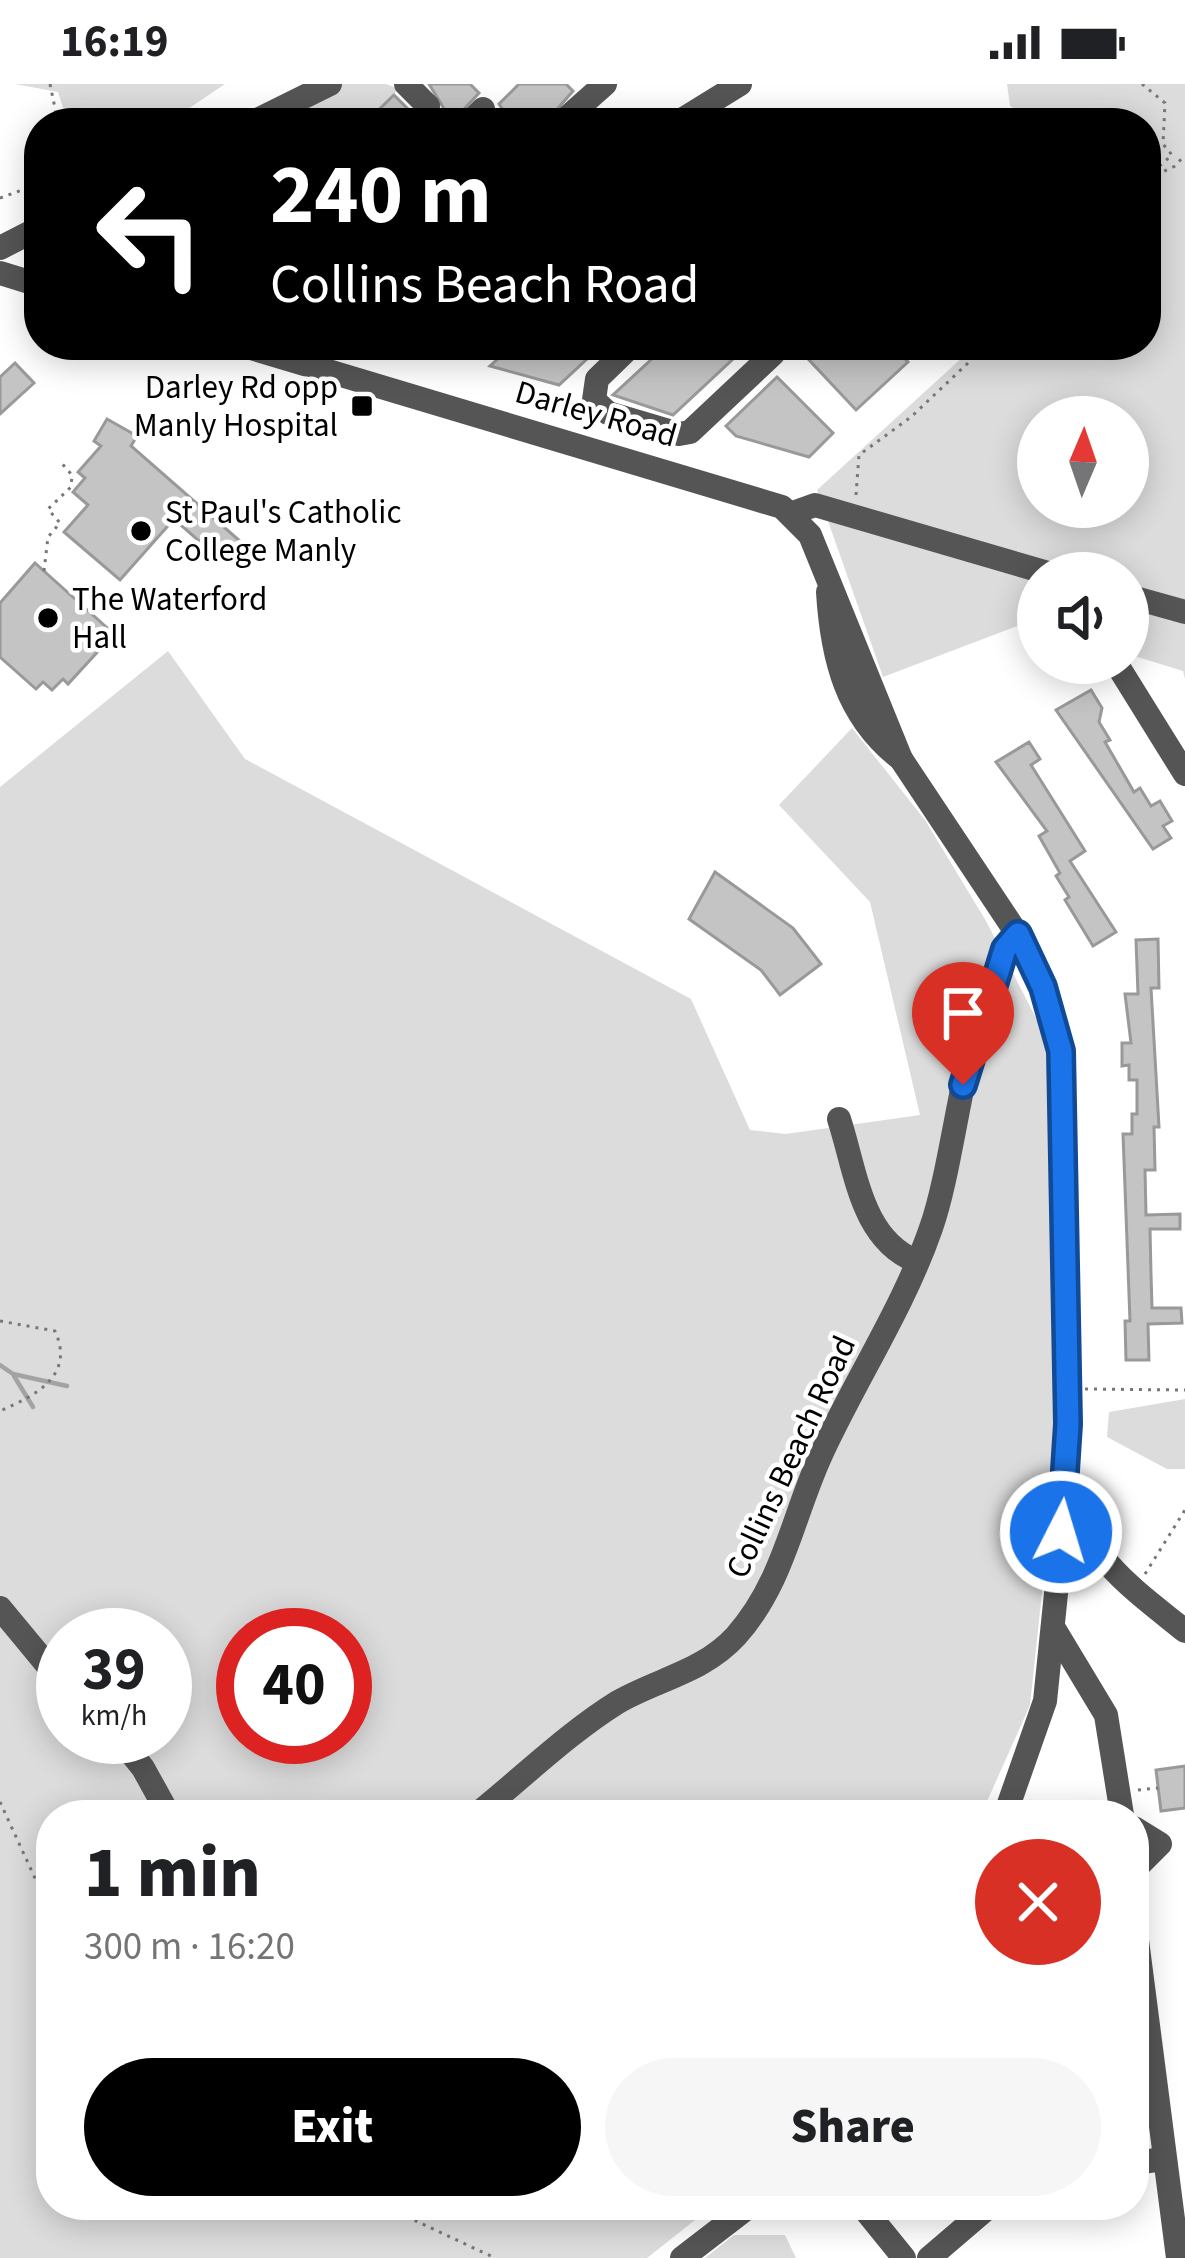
<!DOCTYPE html>
<meta charset="utf-8">
<style>
:root{--surface:#fff;--page:#f6f6f6;--text:#202124;--muted:#757577;--accent:#000}
body{margin:0;font-family:"Source Sans 3",sans-serif;background:var(--page);color:var(--text);height:100vh;display:flex;flex-direction:column;font-size:45px;white-space:nowrap}
*{box-sizing:border-box;margin:0}
p{font-size:39px;color:var(--muted)}
.icon{flex:none;width:66px;height:66px;fill:none;stroke:currentColor;stroke-width:2;stroke-linecap:round;stroke-linejoin:round}
.map{position:relative;flex:1;overflow:hidden}
.drawer{position:absolute;left:36px;top:1716px;width:1113px;height:420px;display:flex;flex-direction:column;background:var(--surface);border-radius:48px;box-shadow:0 6px 30px #0003}
.drawer>*{flex:none}
.top-card{position:absolute;left:24px;top:24px;width:1137px;height:252px;border-radius:48px;box-shadow:0 6px 30px #0003;background:#000;color:#fff;overflow:hidden}
.needle{width:78px;rotate:2deg}
.buttons{position:absolute;left:1017px;top:312px;display:grid;gap:24px}
.buttons a{display:grid;place-items:center;width:132px;height:132px;border-radius:50%;background:var(--surface);box-shadow:0 6px 30px #0003;font-size:60px}
.speed{position:absolute;left:36px;top:1524px;display:flex;gap:24px;font-size:60px;font-weight:700;text-align:center}
.speed>*{display:grid;place-content:center;width:156px;height:156px;border-radius:50%;background:var(--surface);box-shadow:0 6px 30px #0003;line-height:1}
.speed small{font-size:30px;font-weight:400}
.speed .limit{border:18px solid #d22;background:#fff;color:#111}
.pin{position:absolute;display:grid;place-items:center;width:102px;height:102px;color:#fff;margin:-123px -51px;border-radius:50% 50% 50% 0;rotate:-45deg;box-shadow:0 0 12px #0007}
.pin .icon{rotate:45deg}
.me{position:absolute;width:132px;margin:-66px;rotate:5deg;stroke-linejoin:round;filter:drop-shadow(0 0 9px #0008)}
.turn{display:flex;align-items:center;gap:42px;height:252px;padding:0 48px;font-size:54px}
.turn .icon{width:156px;height:156px;stroke-width:2.5}
.turn b{display:block;font-size:84px;line-height:102px}
.round{display:grid;place-items:center;flex:none;width:126px;height:126px;border-radius:63px;background:var(--page)}
.headline{display:flex;align-items:center;justify-content:space-between;height:204px;padding:0 48px}
h1{font-size:72px;font-weight:800;line-height:90px}
.action{display:flex;gap:24px;margin-top:auto;padding:24px 48px}
.action a{flex:1;height:138px;border-radius:72px;background:var(--accent);color:#fff;font-size:48px;font-weight:800;line-height:138px;text-align:center}
.action a+a{background:var(--page);color:var(--text)}
.status{display:flex;justify-content:space-between;align-items:center;height:84px;padding:0 60px;background:var(--surface);direction:ltr}
.status svg{height:33px;fill:currentColor}
.map>svg:first-child{display:block}
</style>
<div class="status"><b>16:19</b><svg viewBox="0 0 49 12"><path d="M0 12V9h3v3zM5 12V6h3v6zM10 12V3h3v9zM15 12V0h3v12zM26 1h20v11H26zM47 4h2v5h-2z"/></svg></div>
<div class="map">
<svg width="1185" height="2174" viewBox="0 0 1185 2174">
<rect width="100%" height="100%" fill="#fff"/>
<g fill="#dcdcdc" fill-rule="evenodd">
<polygon points="15,0 225,0 167,39 68,39 58,8"/>
<polygon points="341,0 386,0 399,5 365,39 262,39"/>
<path d="M1007,0H1185V595L1183,587L1128,570V489H1038V541L1028,538L883,593L817,406L976,261H1146V39H1091L1079,27L1040,39L1010,22ZM1038,333H1128V423H1038Z"/>
<path d="M168,567L245,675L691,915L750,1046L786,1050L920,1031L870,818L779,721L852,644L925,736L986,837L1054,969L1060,1339L1030,1621L981,1731H51V2121H714L647,2174H0V703ZM63,1551H165V1653H63ZM243,1551H345V1653H243Z"/>
<polygon points="1185,1315 1185,1385 1167,1385 1107,1353 1109,1328"/>
<polygon points="734,2151 785,2151 796,2174 705,2174"/>
</g>
<g fill="none" stroke-linecap="round" stroke-linejoin="round">
<g stroke="#a3a3a3" stroke-width="4.5">
<polyline points="0,1281 13,1290 67,1302"/>
<polyline points="14,1292 33,1323"/>
</g>
</g>
<g fill="#c4c4c4" stroke="#999" stroke-width="3">
<polygon points="429,0 470,0 479,9 452,38"/>
<polygon points="519,0 566,0 573,7 545,39 512,39 499,20"/>
<polygon points="394,11 417,34 435,37 365,39"/>
<polygon points="513,261 602,261 559,301 490,282"/>
<polygon points="667,261 748,261 673,331 613,311"/>
<polygon points="795,261 892,261 908,278 856,326"/>
<polygon points="15,279 34,299 0,330 0,293"/>
<polygon points="777,293 833,349 809,373 736,352 726,342"/>
<polygon points="107,335 137,352 131,362 241,458 223,478 174,435 120,496 64,448 88,421 73,408 85,394 78,388 101,362 94,357"/>
<polygon points="35,479 114,550 68,600 63,595 52,606 43,598 36,605 0,573 0,519"/>
<polygon points="1091,606 1102,624 1099,638 1110,656 1105,658 1134,708 1140,704 1151,722 1160,717 1172,737 1163,742 1171,754 1153,765 1056,626"/>
<polygon points="1029,658 1040,675 1031,681 1085,767 1070,777 1116,848 1093,862 1065,816 1069,813 1056,792 1060,789 1039,752 1047,747 996,678"/>
<polygon points="715,788 793,844 821,880 780,911 761,886 689,835"/>
<polygon points="1158,855 1159,904 1151,904 1159,1043 1154,1043 1155,1086 1145,1086 1146,1131 1180,1130 1180,1145 1150,1145 1151,1190 1152,1224 1181,1224 1182,1239 1148,1240 1149,1276 1126,1276 1125,1237 1130,1237 1123,1050 1132,1050 1132,1030 1137,1030 1137,996 1129,996 1129,981 1122,982 1122,959 1131,959 1125,910 1138,910 1136,856"/>
<polygon points="1185,1682 1185,1724 1161,1727 1156,1686"/>
</g>
<g fill="none" stroke-linecap="round" stroke-linejoin="round">
<g stroke="#777" stroke-width="3" stroke-dasharray="3 6" stroke-linecap="butt">
<polyline points="50,0 58,39"/>
<polyline points="1142,0 1165,19 1163,60 1172,71 1146,94"/>
<polyline points="1148,95 1175,82 1185,71"/>
<polyline points="0,114 39,100"/>
<polyline points="856,411 859,371 911,333 987,261"/>
<polyline points="44,487 48,453 60,439 48,425 71,403 72,391 59,376"/>
<path d="M0,1237L55,1247C75,1291 37,1311 0,1327"/>
<polyline points="1085,1305 1185,1306"/>
<polyline points="1145,1490 1185,1426"/>
<polyline points="1138,1706 1158,1704"/>
<polyline points="0,1718 51,1829"/>
<polyline points="382,2121 495,2174"/>
</g>
<g stroke="#555" stroke-width="24">
<polyline points="406,0 428,22"/>
<polyline points="251,39 330,0"/>
<polyline points="469,39 483,25"/>
<polyline points="561,39 605,0"/>
<polyline points="677,39 740,0"/>
<polyline points="0,164 39,144"/>
<polyline points="0,189 39,201"/>
<polyline points="241,261 782,423 810,451 901,675 1018,851 1044,903 1061,967 1067,1402 1045,1617 1005,1731"/>
<polyline points="632,261 597,295 594,316 608,329 679,350 690,348 773,270 773,261"/>
<polyline points="790,430 815,421 1048,489"/>
<path d="M828,508C832,573 846,633 901,675"/>
<polyline points="1128,512 1185,528"/>
<polyline points="1116,579 1185,690"/>
<path d="M839,1035C856,1087 861,1155 916,1177"/>
<path d="M1069,1411C1092,1478 1132,1504 1185,1547"/>
<polyline points="0,1524 63,1600"/>
<polyline points="1053,1543 1106,1631 1122,1731"/>
<polyline points="118,1653 143,1684 169,1731"/>
<path d="M476,1731C522,1694 568,1649 618,1618C658,1595 703,1588 736,1552C783,1499 792,1435 820,1373C855,1296 903,1225 931,1144C958,1068 966,908 1018,851"/>
<polyline points="1134,1744 1160,1760 1134,1786"/>
<polyline points="1134,1833 1178,2174"/>
<polyline points="1134,2079 1164,2075"/>
<polyline points="861,2121 904,2174"/>
<polyline points="682,2174 751,2121"/>
<polyline points="929,2174 991,2121"/>
</g>
</g>
<g fill="none" stroke-linecap="round" stroke-linejoin="round">
<g stroke="#114b97" stroke-width="30">
<polyline id="route" points="963,1001 1005,865 1018,850 1043,903 1061,967 1068,1340 1061,1448"/>
</g>
<use href="#route" stroke="#1a73e8" stroke-width="21"/>
</g>
<g fill="#000" stroke="#fff" stroke-width="4.5">
<rect x="350" y="310" width="24" height="24" rx="6"/>
<circle cx="141" cy="447" r="12"/>
<circle cx="48" cy="534" r="12"/>
</g>
<g text-anchor="middle" dominant-baseline="central" stroke-width="9" stroke-linejoin="round" paint-order="stroke">
<g font-size="33" fill="#000" stroke="#fff" text-anchor="start">
<text x="338" y="303" text-anchor="end">Darley Rd opp<tspan x="338" dy="38">Manly Hospital</tspan></text>
<text x="165" y="428">St Paul's Catholic<tspan x="165" dy="38">College Manly</tspan></text>
<text x="72" y="515">The Waterford<tspan x="72" dy="38">Hall</tspan></text>
</g>
<g font-size="33" fill="#000" stroke="#fff">
<text transform="translate(596 330) rotate(16)">Darley Road</text>
<text transform="translate(791 1373) rotate(-65)">Collins Beach Road</text>
</g>
</g>
</svg>
<div class="buttons">
<a><svg class="needle" viewBox="-14 -14 28 28"><path d="M0-13l5 13h-10z" fill="#e53935"/><path d="M0 13l5-13h-10z" fill="#757577"/></svg></a>
<a><svg class="icon" aria-label="sound" viewBox="0 0 24 24"><path d="M4 9h4l5-4v14l-5-4H4zM17 9q2 3 0 6"/></svg></a>
</div>
<div class="speed"><div>39<small>km/h</small></div><div class="limit">40</div></div>
<div class="pin" style="left:963px;top:1001px;background:#d93025"><svg class="icon" aria-label="arrive" viewBox="0 0 24 24"><path d="M6 21V4h12l-3 4 3 4H6"/></svg></div>
<svg class="me" style="left:1061px;top:1448px" viewBox="-20 -20 40 40"><circle r="17" fill="#1a73e8" stroke="#fff" stroke-width="3"/><path d="M0-11L8 9 0 5-8 9z" fill="#fff"/></svg>
<div class="top-card">
<div class="turn"><svg class="icon" aria-label="left" viewBox="0 0 24 24"><path d="M17 20v-9H6M10 6l-5 5 5 5"/></svg><div><b>240 m</b>Collins Beach Road</div></div>
</div>
<section class="drawer">
<div class="headline"><div><h1>1 min</h1><p>300 m · 16:20</p></div><a class="round" style="background:#d93025;color:#fff"><svg class="icon" aria-label="close" viewBox="0 0 24 24"><path d="M6 6l12 12M18 6L6 18"/></svg></a></div>
<div class="action"><a>Exit</a><a>Share</a></div>
</section>
</div>
